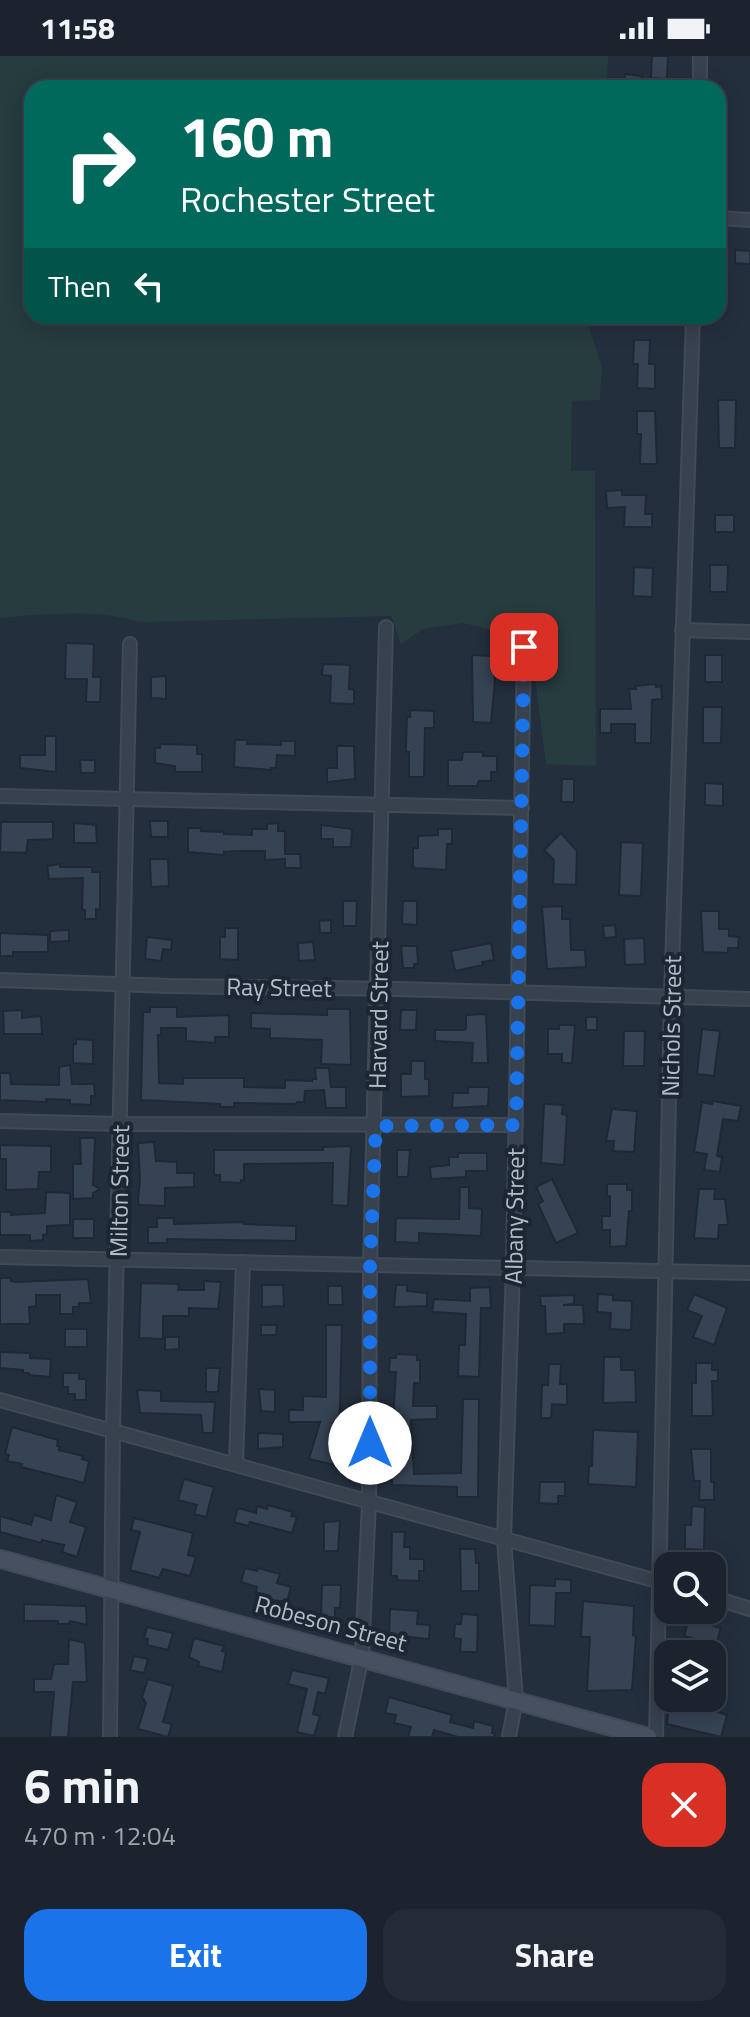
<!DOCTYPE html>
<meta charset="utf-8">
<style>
:root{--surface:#1b232e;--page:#242b36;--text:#f1f3f6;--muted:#a0a4aa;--line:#39404a;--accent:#1a73e8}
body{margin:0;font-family:"Titillium Web",sans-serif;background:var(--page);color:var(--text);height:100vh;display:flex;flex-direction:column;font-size:30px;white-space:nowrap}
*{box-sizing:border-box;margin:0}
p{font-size:26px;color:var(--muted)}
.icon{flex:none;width:44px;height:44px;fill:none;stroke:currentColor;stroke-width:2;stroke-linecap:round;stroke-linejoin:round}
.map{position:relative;height:1681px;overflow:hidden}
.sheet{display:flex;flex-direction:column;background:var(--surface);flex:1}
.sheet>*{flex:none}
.hud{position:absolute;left:24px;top:24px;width:702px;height:244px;border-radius:24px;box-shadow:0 4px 20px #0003,0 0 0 2px var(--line);background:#00695c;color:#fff;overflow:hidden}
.buttons{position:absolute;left:654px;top:1496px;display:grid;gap:16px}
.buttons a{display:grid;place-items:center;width:72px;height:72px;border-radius:16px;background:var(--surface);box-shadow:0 4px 20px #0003,0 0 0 2px var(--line);font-size:40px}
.pin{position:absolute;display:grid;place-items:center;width:68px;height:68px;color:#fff;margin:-34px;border-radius:16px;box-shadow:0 4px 12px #0006}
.me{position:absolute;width:88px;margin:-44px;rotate:0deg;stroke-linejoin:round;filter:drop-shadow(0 0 6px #0008)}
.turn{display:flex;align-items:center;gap:28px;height:168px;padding:0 24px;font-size:36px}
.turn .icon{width:104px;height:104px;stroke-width:2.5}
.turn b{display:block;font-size:56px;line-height:68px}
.then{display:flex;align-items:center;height:76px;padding:0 24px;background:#0003;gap:16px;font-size:30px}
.round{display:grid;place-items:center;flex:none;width:84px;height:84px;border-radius:24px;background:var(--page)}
.overview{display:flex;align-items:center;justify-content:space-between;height:136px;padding:0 24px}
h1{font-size:48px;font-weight:700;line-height:60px}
.cta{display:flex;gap:16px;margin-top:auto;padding:16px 24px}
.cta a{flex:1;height:92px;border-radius:24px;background:var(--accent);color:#fff;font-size:32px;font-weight:700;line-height:92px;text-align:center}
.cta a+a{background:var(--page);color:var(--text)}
.status{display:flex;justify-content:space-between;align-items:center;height:56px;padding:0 40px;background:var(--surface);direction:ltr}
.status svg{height:22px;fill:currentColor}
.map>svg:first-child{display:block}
</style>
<div class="status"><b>11:58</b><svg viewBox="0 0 49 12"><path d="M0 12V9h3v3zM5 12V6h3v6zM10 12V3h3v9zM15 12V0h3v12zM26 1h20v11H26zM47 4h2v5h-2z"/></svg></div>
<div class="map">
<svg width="750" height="1681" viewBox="0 0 750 1681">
<rect width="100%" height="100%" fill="#242f3e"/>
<path fill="#263c3f" d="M0,0H608L607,32H32V260H585L602,311L600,344L572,345L571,415H595L596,710L546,708L530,583L463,567L423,573L401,588L391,560L140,566C95,553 47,558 0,562Z"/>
<g fill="#364354" stroke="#1f2835" stroke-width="2">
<polygon points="652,0 668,0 667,23 651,22"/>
<polygon points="625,18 642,20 641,32 623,32"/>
<polygon points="735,194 750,195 750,208 735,207"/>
<polygon points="634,284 650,284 649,308 655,308 655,333 637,332 638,308 633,308"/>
<polygon points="718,344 736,344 735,392 719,392"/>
<polygon points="637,355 655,355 657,408 640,408 641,378 637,378"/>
<polygon points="622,434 622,439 646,439 645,458 652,458 652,471 624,471 625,451 607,452 606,435"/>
<rect x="715" y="459" width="19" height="17"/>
<polygon points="710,509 728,509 727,536 710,536"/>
<polygon points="634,511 653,512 652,541 633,540"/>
<polygon points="66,587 94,588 93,621 101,621 100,646 86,646 87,623 65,623"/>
<polygon points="472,599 493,600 495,625 491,667 473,666"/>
<rect x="705" y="599" width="17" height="27"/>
<polygon points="323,608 350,609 349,633 354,634 354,648 330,647 331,620 322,619"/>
<polygon points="166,620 166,643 151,642 151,621"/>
<polygon points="655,628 656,631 661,630 662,643 652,644 651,687 635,687 635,668 611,668 611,677 600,677 600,653 631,653 629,633 636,633 635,630"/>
<polygon points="703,651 722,651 721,687 703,687"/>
<polygon points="410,654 434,655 434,672 425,672 424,721 409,721 409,696 406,696 406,688 407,661 410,661"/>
<polygon points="45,680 56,680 56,716 20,712 20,699 45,699"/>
<polygon points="235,684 247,684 247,688 281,689 281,685 295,685 295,700 277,699 276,712 271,712 271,714 234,711"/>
<polygon points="160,688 197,689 197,698 202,698 202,716 175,716 175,710 155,707 155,692 160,692"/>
<polygon points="337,690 354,690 355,723 327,726 327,712 337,712"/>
<polygon points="463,696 483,696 483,700 497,700 497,716 491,716 491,725 479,725 477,730 448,730 448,704 462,704"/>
<polygon points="80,704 95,704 95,717 81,717"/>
<polygon points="562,723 574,723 574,746 561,746"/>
<polygon points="705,727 723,728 723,750 705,749"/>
<polygon points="150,765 168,765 168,781 151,781"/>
<polygon points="1,766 53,766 53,783 28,784 26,797 0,796"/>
<polygon points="74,767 96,769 97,787 74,787"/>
<polygon points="278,767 278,775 285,775 285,798 300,798 301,812 285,812 285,803 265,804 265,795 237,795 224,796 224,799 188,796 188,772 201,772 201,775 224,776 224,778 252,779 252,773 267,773 267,768"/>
<polygon points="321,769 352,773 351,791 333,791 333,783 321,783"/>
<polygon points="438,773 452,773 452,788 447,788 446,814 415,812 413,810 413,792 418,792 418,780 438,779"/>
<polygon points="561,777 577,795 576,829 553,828 554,804 544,794"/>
<polygon points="621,786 643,787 641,840 619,839"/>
<polygon points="150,803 168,803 169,830 151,831"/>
<polygon points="60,808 60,811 92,811 92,816 100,816 100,854 96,853 96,863 85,863 85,854 82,854 83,822 49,823 47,810"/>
<polygon points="343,845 357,845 356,870 343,870"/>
<polygon points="403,845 417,845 417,869 402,868"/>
<polygon points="562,850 562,863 570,863 571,894 585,894 586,911 547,913 542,851"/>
<polygon points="701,855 719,855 719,873 729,873 729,880 739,881 738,892 728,892 728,897 703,896"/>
<polygon points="331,864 331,877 320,877 319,865"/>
<polygon points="615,869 616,881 604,882 603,870"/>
<polygon points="225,872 238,872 238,904 220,903 220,881 225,881"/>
<polygon points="69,874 69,885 50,886 50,875"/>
<polygon points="0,877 48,879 48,896 13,896 13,900 0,900"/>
<polygon points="147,881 172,884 171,894 163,893 161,905 145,903"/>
<polygon points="644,882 645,908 625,909 624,883"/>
<polygon points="313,886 315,904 299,905 298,887"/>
<polygon points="491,887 494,904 482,906 483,909 455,915 451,895"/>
<polygon points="401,890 417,890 418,908 414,908 414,912 403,912"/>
<polygon points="150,951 177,951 177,961 229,959 229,981 215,981 215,987 186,985 186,972 161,972 161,979 158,979 159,1027 183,1028 183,1022 244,1022 244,1031 285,1032 285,1024 312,1025 312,1023 316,1023 315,1012 329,1012 331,1031 346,1031 346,1052 326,1052 324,1034 305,1035 304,1046 297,1046 297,1048 234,1047 234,1051 220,1051 220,1048 141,1044 143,956 150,956"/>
<polygon points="327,953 350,953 351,1009 321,1008 322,984 270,982 270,973 251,972 251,957 327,959"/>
<polygon points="22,954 22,962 41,960 42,978 4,978 3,955"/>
<polygon points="401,954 417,954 416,974 400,974"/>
<polygon points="486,958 488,1007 472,1007 473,987 435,985 435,974 464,974 466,973 466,959"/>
<rect x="586" y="961" width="11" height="13"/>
<polygon points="559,969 575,969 572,1007 562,1007 562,998 548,998 548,973 559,973"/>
<polygon points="702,973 720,975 714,1020 697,1018"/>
<polygon points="624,975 645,975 644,1010 623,1010"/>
<polygon points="76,983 93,984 93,1008 73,1007 73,988 76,988"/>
<polygon points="411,1005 425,1005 425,1023 429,1023 429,1040 401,1041 401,1018 411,1018"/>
<polygon points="70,1009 72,1028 94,1028 95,1040 91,1040 91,1049 70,1048 70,1044 46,1043 47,1046 0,1044 0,1017 10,1017 11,1028 59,1029 59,1011"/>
<polygon points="468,1031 489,1031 488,1050 452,1052 453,1037 468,1037"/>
<polygon points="713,1045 741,1050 738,1065 723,1063 717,1100 722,1101 720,1116 704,1114 707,1098 694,1096 702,1046 712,1048"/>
<polygon points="544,1048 563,1049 562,1058 567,1059 564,1109 541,1107"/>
<polygon points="612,1053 637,1055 634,1096 613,1095 614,1085 606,1085"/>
<polygon points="80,1082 95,1082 93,1129 100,1133 93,1137 93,1142 73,1143 73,1108 81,1108"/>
<polygon points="154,1086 156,1105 177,1106 177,1117 194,1117 194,1131 165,1132 165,1150 139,1149 138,1144 140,1124 138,1087"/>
<polygon points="0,1089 51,1090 51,1116 39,1116 38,1133 6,1134 6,1103 0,1103"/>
<polygon points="351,1090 348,1150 332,1149 333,1107 244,1108 244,1124 241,1124 241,1127 220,1126 220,1119 214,1119 214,1094 323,1094 323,1091"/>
<polygon points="397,1094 410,1094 408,1121 397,1121"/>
<polygon points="458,1097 487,1097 487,1115 466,1115 466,1121 431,1123 430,1111 449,1109 449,1101 458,1101"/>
<polygon points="552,1123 578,1177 556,1187 538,1148 543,1145 536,1131"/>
<polygon points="607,1128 627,1128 627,1134 632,1134 632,1155 629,1155 626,1190 610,1191 610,1174 602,1174 602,1160 610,1160 610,1140 607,1140"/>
<polygon points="460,1131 469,1131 469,1152 482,1153 481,1180 419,1177 419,1187 395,1186 396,1162 459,1163"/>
<polygon points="699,1133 715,1133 714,1143 725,1143 728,1169 719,1169 718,1183 694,1182"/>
<polygon points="46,1136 70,1137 70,1169 47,1170 47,1178 43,1179 43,1184 30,1185 30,1179 0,1179 0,1156 11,1156 11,1159 45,1157"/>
<polygon points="157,1162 174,1162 174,1168 244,1166 244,1168 296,1170 296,1185 167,1183 167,1187 148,1187 148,1171 157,1171"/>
<rect x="73" y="1163" width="21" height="19"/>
<polygon points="0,1222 10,1222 11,1225 15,1226 88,1223 91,1247 79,1247 79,1251 73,1251 73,1258 60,1258 60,1239 36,1239 36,1250 29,1251 30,1268 0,1268"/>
<polygon points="204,1225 221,1226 218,1253 189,1252 189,1260 163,1260 163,1283 139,1282 141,1227 179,1228 178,1234 204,1234"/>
<polygon points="262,1229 283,1229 284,1250 262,1251"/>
<polygon points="396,1229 407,1229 407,1235 427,1237 427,1250 394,1251"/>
<polygon points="328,1230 342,1230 343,1249 328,1249"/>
<polygon points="490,1231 491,1252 481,1252 479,1321 458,1320 459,1289 465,1289 466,1258 432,1256 434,1243 470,1245 470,1232"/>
<polygon points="598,1238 613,1239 613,1244 632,1245 631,1274 610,1273 611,1257 597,1256"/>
<polygon points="694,1238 727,1252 714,1289 693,1281 702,1260 687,1254"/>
<polygon points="574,1239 574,1248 563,1249 583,1249 584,1268 564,1268 564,1277 546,1278 545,1250 541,1250 540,1240"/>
<polygon points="261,1269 277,1269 276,1279 261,1279"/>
<polygon points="326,1269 342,1269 339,1387 337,1395 343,1397 339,1410 309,1403 320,1366 289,1366 289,1354 303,1354 303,1340 326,1341"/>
<rect x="65" y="1273" width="22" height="18"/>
<polygon points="165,1281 179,1281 179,1293 165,1294"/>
<polygon points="0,1296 30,1297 30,1302 51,1303 50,1321 29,1319 29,1317 23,1317 23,1314 0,1312"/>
<polygon points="396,1298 417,1299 417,1304 420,1304 420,1327 414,1327 413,1350 437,1350 437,1363 411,1364 414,1418 461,1417 463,1343 479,1343 478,1441 457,1441 457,1431 392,1429 391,1407 396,1407 396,1378 392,1378 396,1316 389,1316 390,1302 396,1302"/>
<polygon points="604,1301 621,1301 621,1314 635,1314 636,1346 603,1347"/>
<polygon points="696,1307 712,1307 712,1314 718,1314 718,1325 712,1325 713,1360 692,1360 692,1327 696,1327"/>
<polygon points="549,1308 561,1308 560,1328 567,1328 567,1349 552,1348 551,1362 541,1362 542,1329 548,1329"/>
<polygon points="206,1312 220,1312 218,1336 206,1336"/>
<polygon points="63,1317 79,1317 79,1323 86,1323 86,1344 75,1344 75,1338 68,1338 68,1331 63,1331"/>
<polygon points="259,1333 275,1334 275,1356 261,1355"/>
<polygon points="137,1334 161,1335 161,1345 215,1346 213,1377 203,1377 201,1359 140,1357"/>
<polygon points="12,1371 58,1384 57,1390 60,1391 59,1394 83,1400 82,1403 89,1405 84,1427 21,1411 22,1408 7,1405 9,1399 5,1398"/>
<polygon points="593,1374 638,1376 636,1431 588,1428 589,1410 592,1410"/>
<polygon points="258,1377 283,1378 283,1391 258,1393"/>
<polygon points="691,1393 711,1393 711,1426 714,1426 714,1444 699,1444 700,1425 694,1425"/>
<polygon points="184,1423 214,1431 206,1461 194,1458 197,1449 178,1444"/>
<polygon points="540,1426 565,1426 565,1440 558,1440 558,1448 539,1447"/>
<polygon points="56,1439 77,1446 70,1466 86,1471 77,1501 62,1496 64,1489 42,1484 41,1487 0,1476 0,1460 31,1469 34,1459 51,1464"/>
<polygon points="268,1449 293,1456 291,1460 297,1461 292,1477 250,1466 248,1470 234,1466 238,1452 256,1457 257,1450 267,1453"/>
<polygon points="692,1450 705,1451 704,1494 685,1493 685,1469 691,1469"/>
<polygon points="134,1462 193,1477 188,1499 196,1501 190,1520 163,1513 159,1522 130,1514 140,1476 131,1474"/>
<polygon points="340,1465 338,1495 324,1495 324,1466"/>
<polygon points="392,1476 405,1476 404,1491 410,1491 410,1503 424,1503 424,1515 419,1515 419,1525 397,1524 397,1520 391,1520"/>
<polygon points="460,1493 475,1493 476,1507 479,1507 479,1535 461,1535"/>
<polygon points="245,1512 257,1515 258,1512 280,1518 277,1527 291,1531 287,1546 265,1543 265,1540 256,1537 257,1531 241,1526"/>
<polygon points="555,1523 571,1524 571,1537 556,1537 555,1570 529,1569 530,1529 555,1530"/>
<polygon points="322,1529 341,1529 340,1552 335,1552 335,1562 321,1561"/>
<polygon points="583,1545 634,1550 633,1579 636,1580 632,1634 587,1635 590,1581 581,1581"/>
<polygon points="24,1548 86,1550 87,1569 70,1565 69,1568 58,1568 58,1565 24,1565"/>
<polygon points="390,1553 418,1555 417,1568 430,1569 429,1583 389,1579"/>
<polygon points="462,1558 478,1559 477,1596 460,1596 461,1583 454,1582 455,1568 461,1568"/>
<polygon points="689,1563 721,1572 716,1589 684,1580"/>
<polygon points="147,1571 173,1577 168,1594 147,1589 148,1583 144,1582"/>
<polygon points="194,1582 224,1590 222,1595 226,1596 222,1616 198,1610 199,1606 189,1601"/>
<polygon points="69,1583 85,1587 87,1626 73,1626 68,1681 50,1681 54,1636 34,1636 34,1623 51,1623 54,1608 68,1608"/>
<polygon points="134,1600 148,1603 144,1617 130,1614"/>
<polygon points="292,1614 329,1622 325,1638 318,1636 313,1658 320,1660 314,1680 297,1676 307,1633 288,1628"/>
<polygon points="148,1623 173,1630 163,1666 172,1668 168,1681 138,1673 146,1647 142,1641"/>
<polygon points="389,1641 452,1659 450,1666 473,1672 474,1665 493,1670 492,1677 495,1677 494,1681 458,1681 434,1674 432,1681 408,1681 411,1671 394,1667 396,1659 385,1657"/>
<polygon points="669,1650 701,1651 727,1659 721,1681 667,1668"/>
</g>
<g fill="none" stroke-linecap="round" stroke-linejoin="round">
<g stroke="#414a57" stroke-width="16">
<g id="street">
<polyline points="700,32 700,0"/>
<polyline points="718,162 750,164"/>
<polyline points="682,574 750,576"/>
<polyline points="0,740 522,752"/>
<polyline points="0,924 170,930 398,933 750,943"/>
<polyline points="0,1065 120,1068 516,1069"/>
<polyline points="0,1201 750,1217"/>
<polyline points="0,1344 668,1528"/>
<polyline points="236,1408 243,1206"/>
<polyline points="712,1541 750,1553"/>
<polyline points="110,1681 113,1373 130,588"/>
<polyline points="345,1681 362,1600 369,1446 370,1209 386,571"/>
<polyline points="509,1681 516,1644 504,1483 513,1212 524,591"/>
<polyline points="656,1681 671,942 693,260"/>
</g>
</g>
<g stroke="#414a57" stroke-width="20">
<polyline id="secondary" points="0,1503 648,1681"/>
</g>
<use href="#street" stroke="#38414e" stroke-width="12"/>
<use href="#secondary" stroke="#465061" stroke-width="16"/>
</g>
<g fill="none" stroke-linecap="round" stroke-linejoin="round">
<polyline stroke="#1a73e8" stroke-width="14" stroke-dasharray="0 25.2" points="370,1387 370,1209 376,1070 516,1069 524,591"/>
</g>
<g text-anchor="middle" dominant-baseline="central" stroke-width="8" stroke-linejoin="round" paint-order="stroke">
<g font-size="24" fill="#b4bcc9" stroke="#1d2633">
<text transform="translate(279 931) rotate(1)">Ray Street</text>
<text transform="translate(378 959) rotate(-89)">Harvard Street</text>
<text transform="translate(671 970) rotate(-89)">Nichols Street</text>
<text transform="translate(119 1135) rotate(-89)">Milton Street</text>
<text transform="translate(514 1160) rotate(-89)">Albany Street</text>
<text transform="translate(331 1567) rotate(15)">Robeson Street</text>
</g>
</g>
</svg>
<div class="buttons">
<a><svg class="icon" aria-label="search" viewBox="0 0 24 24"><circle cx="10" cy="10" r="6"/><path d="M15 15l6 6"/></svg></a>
<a><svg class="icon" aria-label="layers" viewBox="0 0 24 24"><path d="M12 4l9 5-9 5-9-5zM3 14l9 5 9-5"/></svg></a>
</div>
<div class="pin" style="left:524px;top:591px;background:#d93025"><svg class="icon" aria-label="arrive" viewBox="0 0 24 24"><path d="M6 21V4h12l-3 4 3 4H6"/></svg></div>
<svg class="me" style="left:370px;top:1387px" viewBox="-20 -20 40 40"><circle r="19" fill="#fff"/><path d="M0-13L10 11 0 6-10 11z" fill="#1a73e8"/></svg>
<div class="hud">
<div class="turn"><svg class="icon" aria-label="right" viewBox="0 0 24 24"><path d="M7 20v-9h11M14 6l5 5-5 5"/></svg><div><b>160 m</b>Rochester Street</div></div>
<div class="then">Then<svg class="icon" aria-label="left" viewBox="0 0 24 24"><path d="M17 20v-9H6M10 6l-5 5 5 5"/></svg></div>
</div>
</div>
<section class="sheet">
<div class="overview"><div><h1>6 min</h1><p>470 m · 12:04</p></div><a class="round" style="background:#d93025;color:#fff"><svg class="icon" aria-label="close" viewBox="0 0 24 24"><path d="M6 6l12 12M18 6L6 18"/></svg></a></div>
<div class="cta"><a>Exit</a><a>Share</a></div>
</section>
